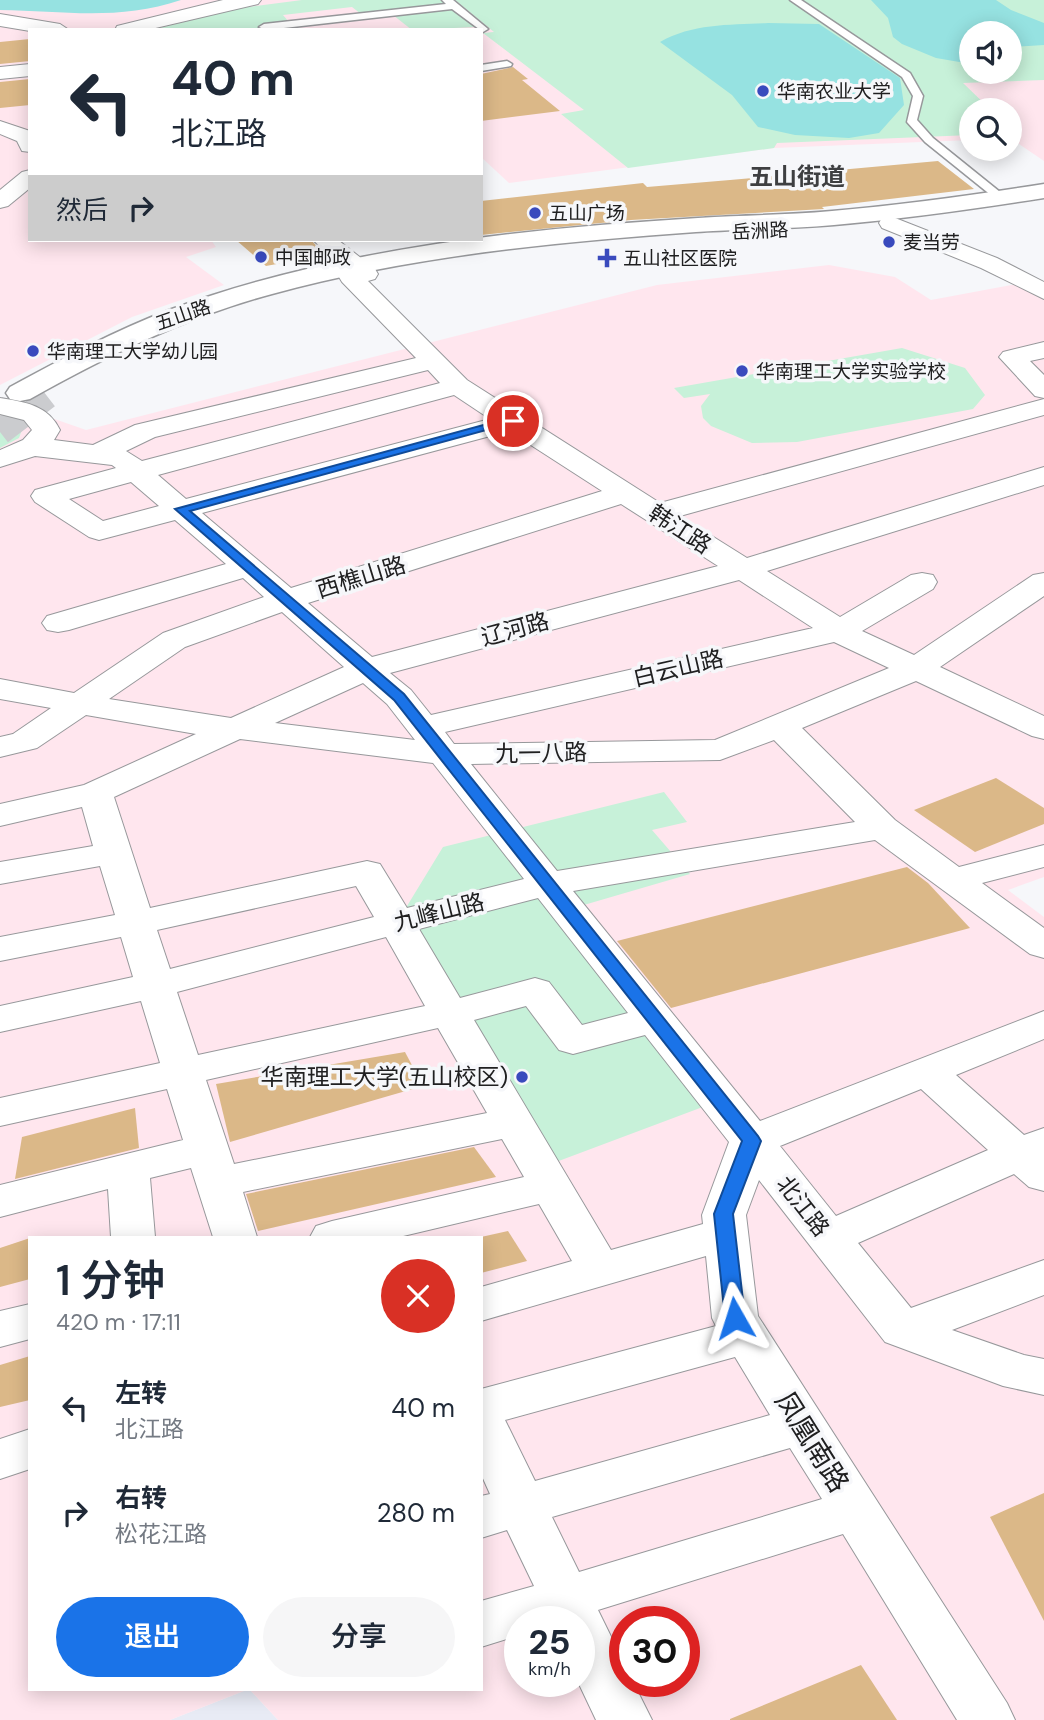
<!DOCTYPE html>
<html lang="zh">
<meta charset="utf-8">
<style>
:root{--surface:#fff;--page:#f6f6f7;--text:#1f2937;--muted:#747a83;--accent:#1a73e8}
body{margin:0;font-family:"DM Sans","Noto Sans SC",sans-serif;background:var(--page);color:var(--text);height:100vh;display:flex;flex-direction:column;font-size:26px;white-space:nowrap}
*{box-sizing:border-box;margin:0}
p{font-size:23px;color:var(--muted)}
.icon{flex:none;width:38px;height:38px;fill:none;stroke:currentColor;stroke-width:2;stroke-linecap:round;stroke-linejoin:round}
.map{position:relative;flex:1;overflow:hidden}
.side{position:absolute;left:28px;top:1236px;width:455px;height:455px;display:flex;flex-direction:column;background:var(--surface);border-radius:0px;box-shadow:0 4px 18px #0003}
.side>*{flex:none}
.top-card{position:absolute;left:28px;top:28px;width:455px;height:214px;border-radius:0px;box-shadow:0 4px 18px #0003;background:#fff;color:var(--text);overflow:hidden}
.tools{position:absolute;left:959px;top:21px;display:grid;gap:14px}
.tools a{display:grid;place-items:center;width:63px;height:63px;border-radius:50%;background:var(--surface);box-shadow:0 4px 18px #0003;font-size:35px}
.speed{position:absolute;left:504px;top:1606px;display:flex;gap:14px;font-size:35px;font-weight:700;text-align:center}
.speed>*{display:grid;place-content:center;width:91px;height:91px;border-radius:50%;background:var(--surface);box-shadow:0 4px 18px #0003;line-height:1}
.speed small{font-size:18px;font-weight:400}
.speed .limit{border:10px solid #d22;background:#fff;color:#111}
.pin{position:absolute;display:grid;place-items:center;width:60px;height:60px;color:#fff;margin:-30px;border:4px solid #fff;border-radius:50%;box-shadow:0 2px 7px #0007}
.me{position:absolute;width:77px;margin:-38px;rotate:354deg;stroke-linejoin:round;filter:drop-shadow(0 0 5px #0008)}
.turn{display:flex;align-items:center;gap:24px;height:147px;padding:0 28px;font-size:32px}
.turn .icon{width:91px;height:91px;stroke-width:2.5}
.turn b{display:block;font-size:49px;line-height:60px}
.then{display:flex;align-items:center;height:66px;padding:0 28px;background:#0003;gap:14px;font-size:26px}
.round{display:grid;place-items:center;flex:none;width:74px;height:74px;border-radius:37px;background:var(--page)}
.overview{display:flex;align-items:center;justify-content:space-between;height:119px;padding:0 28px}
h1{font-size:42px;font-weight:600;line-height:52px}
.action{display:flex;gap:14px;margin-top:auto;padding:14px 28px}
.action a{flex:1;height:80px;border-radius:42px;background:var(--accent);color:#fff;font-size:28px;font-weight:600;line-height:80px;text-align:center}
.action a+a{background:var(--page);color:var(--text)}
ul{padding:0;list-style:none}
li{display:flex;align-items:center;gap:21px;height:105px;padding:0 28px}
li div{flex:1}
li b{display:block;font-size:26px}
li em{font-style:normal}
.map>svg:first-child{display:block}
</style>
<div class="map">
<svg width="1044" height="1720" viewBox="0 0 1044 1720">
<rect width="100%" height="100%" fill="#f6f7fa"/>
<polygon fill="#e8ebf5" points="249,1689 278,1720 170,1720"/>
<g fill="#ffe6ee" fill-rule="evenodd">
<path d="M0,0H1044V161L1010,138V110H971V140L774,148L509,183L481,157V30H30V240H211L216,247L186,257L224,285L132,317L0,385ZM971,33H1010V72H971Z"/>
<path d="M829,265L895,277L931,300L1028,282L1044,289V877L1008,890L1044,917V1720H278L249,1689L170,1720H0V400L86,430L657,285ZM30,1237H481V1689H30ZM520,1622H579V1682H520ZM625,1622H684V1682H625Z"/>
</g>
<g fill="#c7f1d9" fill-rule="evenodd">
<polygon points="302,0 441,0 446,4 361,14 352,7 283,15 289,22 260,26 263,30 151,30 241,8"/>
<path d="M455,0H1044V80L963,83L991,110H971V135L777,143L774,148L628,168L561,114L584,110L483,33L494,32ZM971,33H1010V72H971Z"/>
<polygon points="451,8 475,27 412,30 393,15"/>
<polygon points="902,348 965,368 985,395 973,409 797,442 752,443 711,426 703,418 701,406 710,394 684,398 674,388"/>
<polygon points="0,416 11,418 23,427 19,438 0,448"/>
<polygon points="664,792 687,822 652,830 690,874 577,907 732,1096 548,1165 393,929 443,847"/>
</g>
<g fill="#96e2e1">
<path d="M0,0H181C119,21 64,11 0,10Z"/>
<polygon points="871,0 996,0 1011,10 1044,23 1044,45 1010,47 1010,33 971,33 971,46 966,48 963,54 971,57 971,64 936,58 902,44 893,37 888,18"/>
<path d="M768,23L819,24L900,78L904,105L879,133L849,138L795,135L758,127L732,95L660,42C693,23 731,25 768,23Z"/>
</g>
<g fill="#dbb888">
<polygon points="30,39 30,61 0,64 0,42"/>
<polygon points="513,67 528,79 522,80 560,111 481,121 481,74"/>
<polygon points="30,79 30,105 0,108 0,82"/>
<polygon points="938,161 974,189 822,207 824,209 631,220 481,235 481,201 643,183 647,187 730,180"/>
<polygon points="236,240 311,240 325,255 266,266"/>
<polygon points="996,778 1044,808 1044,824 975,852 914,810"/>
<polygon points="907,867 928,883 970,928 671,1008 617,941"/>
<polygon points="405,1052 423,1086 230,1142 216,1084"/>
<polygon points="135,1108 139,1148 15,1179 22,1137"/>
<polygon points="474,1147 496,1177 258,1231 246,1194"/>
<polygon points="508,1231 527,1261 481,1273 481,1237"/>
<polygon points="30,1238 30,1279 0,1287 0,1248"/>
<polygon points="30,1356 30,1400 0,1407 0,1365"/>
<polygon points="1044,1493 1044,1621 990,1517"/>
<polygon points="861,1665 897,1720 730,1720 730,1719"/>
</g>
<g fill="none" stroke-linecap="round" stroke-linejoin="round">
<polyline stroke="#cbcccf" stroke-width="26" stroke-dasharray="26 13" stroke-linecap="butt" points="0,432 47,396"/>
<g stroke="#97989b" stroke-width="3">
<g id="service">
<polygon points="442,0 453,0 488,29 483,32 452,9 266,30 259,27 264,24 446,4"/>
<polygon points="790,0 801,0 910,73 923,96 917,120 933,138 1005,196 1005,200 997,200 925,142 907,122 913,96 902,77"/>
<polygon points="507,61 512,64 511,66 481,71 481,65"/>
</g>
</g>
<g stroke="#97989b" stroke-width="2">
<g id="minor">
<polygon points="223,0 261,0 258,4 147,30 115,30 117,26"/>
<polygon points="0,14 60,24 69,30 30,31 0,26"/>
<polygon points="30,64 30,76 0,79 0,67"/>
<polygon points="0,121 30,131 30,152 22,151 17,141 0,134"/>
<polygon points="30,170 30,188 8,206 0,208 0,190 22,172"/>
<polygon points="890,216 997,258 1044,282 1044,299 981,268 882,228 879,223 882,218"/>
<path d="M313,240H338L375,269L378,274L375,279L368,281L467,380L660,503L1044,399V415L680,516L747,558L1044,467V485L767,571L840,617L911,575L922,573L933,575L937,582L933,589L862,631L914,655L1033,575L1044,573V596L940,667L1044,716V739L1032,736L916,681L802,728L895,820L959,867L1044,845V867L982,883L1044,928V958L1030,954L875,840L573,891L760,1121L1044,1011V1039L956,1075L1024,1135L1044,1128V1191L1029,1187L1014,1174L858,1243L911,1308L1044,1260V1295L952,1330L1024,1355L1044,1359V1395L1003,1386L885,1342L759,1180L746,1215L758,1316L1007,1703L1015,1720H957L843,1534L598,1610L625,1665V1682H633L652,1720H596L578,1682L579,1622H520V1635L481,1647V1601L534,1586L507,1530L481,1538V1496L490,1494L481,1474V1389L716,1326L712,1318L706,1256L481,1321V1287L572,1261L539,1204L399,1237H310L316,1226L332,1221L524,1177L502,1139L243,1192L257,1237H213L191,1168L150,1178L155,1237H111L108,1189L0,1217V1185L183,1140L167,1089L0,1126V1098L160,1063L141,1001L0,1032V1006L133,977L121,937L0,961V937L115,915L100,866L0,884V862L93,846L82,807L0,826V804L84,785L196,734L86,715L37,748L0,757V737L13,734L51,708L0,699V679L74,693L163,633L264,597L243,578L69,630L58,632L47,630L42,623L47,616L226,564L175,520L99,540L89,537L35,502L31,496L35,490L116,468L112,465L35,456L0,467V450L23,440L32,430L24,420L0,414V398C25,402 48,405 60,430L54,440L93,445L135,425L416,358L342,282L339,277L347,271ZM428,370L440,383L142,461L126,451L155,437ZM454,395L490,419L186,499L158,475ZM509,431L602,491L291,588L202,513ZM131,482L159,506L103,521L69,499ZM621,504L718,566L372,657L308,603ZM739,580L813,628L431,715L411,690L390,673ZM282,612L344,667L231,718L109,699L185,647ZM834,642L889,668L715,740L454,744L445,732ZM363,683L387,704L415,740L275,723ZM240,739L433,763L524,879L407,908L380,864L367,861L150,908L114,797ZM774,740L855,822L557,871L471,764L720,760ZM356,886L374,917L170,969L157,930ZM538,898L628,1013L582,1025L549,982L535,978L460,998L419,929ZM386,937L425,1006L198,1055L177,992ZM526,1006L559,1050L573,1054L645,1035L729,1142L702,1215L703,1224L611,1250L474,1020ZM438,1028L487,1113L234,1164L206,1080ZM921,1089L988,1150L836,1216L780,1146ZM735,1357L770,1415L535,1481L505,1420ZM790,1448L822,1499L579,1572L552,1517Z"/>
<polygon points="1044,342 1044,358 1030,361 1044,375 1044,398 1035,396 999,357 1003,352"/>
<polygon points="30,1304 30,1339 0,1347 0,1311"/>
<polygon points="30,1429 30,1469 0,1479 0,1439"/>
</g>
</g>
<g stroke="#97989b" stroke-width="3">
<path id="secondary" d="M1044,184V198C974,209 904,219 834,225C788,229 742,229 696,232C554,242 410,256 272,294C186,317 107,356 30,399L20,401L10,399L6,393L10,387C62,359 114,331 169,310C338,248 520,229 698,218C743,215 787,215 832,211C903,205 974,195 1044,184Z"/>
</g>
<use href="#service" fill="#fff" fill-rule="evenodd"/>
<use href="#minor" fill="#fff" fill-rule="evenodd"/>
<use href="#secondary" fill="#fff" fill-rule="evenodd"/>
</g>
<polygon fill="#1a73e8" stroke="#114b97" stroke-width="2" points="509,418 519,421 190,511 404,694 758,1136 761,1141 733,1214 745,1318 742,1323 735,1326 728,1323 725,1318 714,1214 742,1141 394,700 175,509"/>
<g fill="#394abd" stroke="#f6f7fa" stroke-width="2.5">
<circle cx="763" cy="91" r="7"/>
<circle cx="535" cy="213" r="7"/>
<circle cx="889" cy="242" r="7"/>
<circle cx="261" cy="257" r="7"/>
<path d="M603.5 247.5h7v7h7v7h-7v7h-7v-7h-7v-7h7z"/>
<circle cx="33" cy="351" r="7"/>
<circle cx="742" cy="371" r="7"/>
<circle cx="522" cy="1077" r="7"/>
</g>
<g text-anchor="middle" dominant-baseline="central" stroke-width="7" stroke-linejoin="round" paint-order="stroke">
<g font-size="19" fill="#202021" stroke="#f6f7fa" text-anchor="start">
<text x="777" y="91">华南农业大学</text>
<text x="549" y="213">五山广场</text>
<text x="903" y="242">麦当劳</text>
<text x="275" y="257">中国邮政</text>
<text x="623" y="258">五山社区医院</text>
<text x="47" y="351">华南理工大学幼儿园</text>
<text x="756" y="371">华南理工大学实验学校</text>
</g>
<g font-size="19" fill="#202021" stroke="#f6f7fa">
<text transform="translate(760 231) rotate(-3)">岳洲路</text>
<text transform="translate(183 315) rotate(-19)">五山路</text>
</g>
<g font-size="23" fill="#202021" stroke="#f6f7fa">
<text transform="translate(680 529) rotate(33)">韩江路</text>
<text transform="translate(361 577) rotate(-17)">西樵山路</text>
<text transform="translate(515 629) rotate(-15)">辽河路</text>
<text transform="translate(678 668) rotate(-13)">白云山路</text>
<text transform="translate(541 753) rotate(-1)">九一八路</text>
<text transform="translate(439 912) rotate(-14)">九峰山路</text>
<text transform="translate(803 1206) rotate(52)">北江路</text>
</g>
<g font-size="23" fill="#202021" stroke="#f6f7fa" text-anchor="end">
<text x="508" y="1077">华南理工大学(五山校区)</text>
</g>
<g font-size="24" font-weight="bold" fill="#3e3f41" stroke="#f6f7fa">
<text x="797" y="176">五山街道</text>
</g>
<g font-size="28" fill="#202021" stroke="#f6f7fa">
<text transform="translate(812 1442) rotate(58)">凤凰南路</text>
</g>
</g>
</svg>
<div class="tools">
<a><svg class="icon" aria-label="sound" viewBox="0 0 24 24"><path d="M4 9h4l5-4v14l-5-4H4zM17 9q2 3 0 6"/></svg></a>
<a><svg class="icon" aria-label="search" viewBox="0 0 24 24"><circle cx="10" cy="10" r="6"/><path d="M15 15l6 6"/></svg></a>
</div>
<div class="speed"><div>25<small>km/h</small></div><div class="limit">30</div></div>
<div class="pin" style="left:513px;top:421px;background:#d93025"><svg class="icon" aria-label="arrive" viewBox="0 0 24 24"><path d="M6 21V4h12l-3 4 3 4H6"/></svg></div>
<svg class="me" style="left:735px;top:1318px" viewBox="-20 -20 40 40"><path d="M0-17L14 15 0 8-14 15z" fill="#1a73e8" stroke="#fff" stroke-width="4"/></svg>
<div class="top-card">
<div class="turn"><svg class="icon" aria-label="left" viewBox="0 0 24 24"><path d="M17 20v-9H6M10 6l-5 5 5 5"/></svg><div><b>40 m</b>北江路</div></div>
<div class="then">然后<svg class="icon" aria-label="right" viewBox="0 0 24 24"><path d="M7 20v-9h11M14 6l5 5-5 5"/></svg></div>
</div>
<section class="side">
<div class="overview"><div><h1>1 分钟</h1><p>420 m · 17:11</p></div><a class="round" style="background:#d93025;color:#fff"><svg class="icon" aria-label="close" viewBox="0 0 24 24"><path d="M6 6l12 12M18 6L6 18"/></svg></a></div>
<ul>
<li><svg class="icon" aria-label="left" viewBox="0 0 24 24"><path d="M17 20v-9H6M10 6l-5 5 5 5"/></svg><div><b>左转</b><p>北江路</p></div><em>40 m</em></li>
<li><svg class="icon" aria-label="right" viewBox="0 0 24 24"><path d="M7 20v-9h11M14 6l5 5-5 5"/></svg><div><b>右转</b><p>松花江路</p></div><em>280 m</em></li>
</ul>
<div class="action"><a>退出</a><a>分享</a></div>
</section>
</div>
